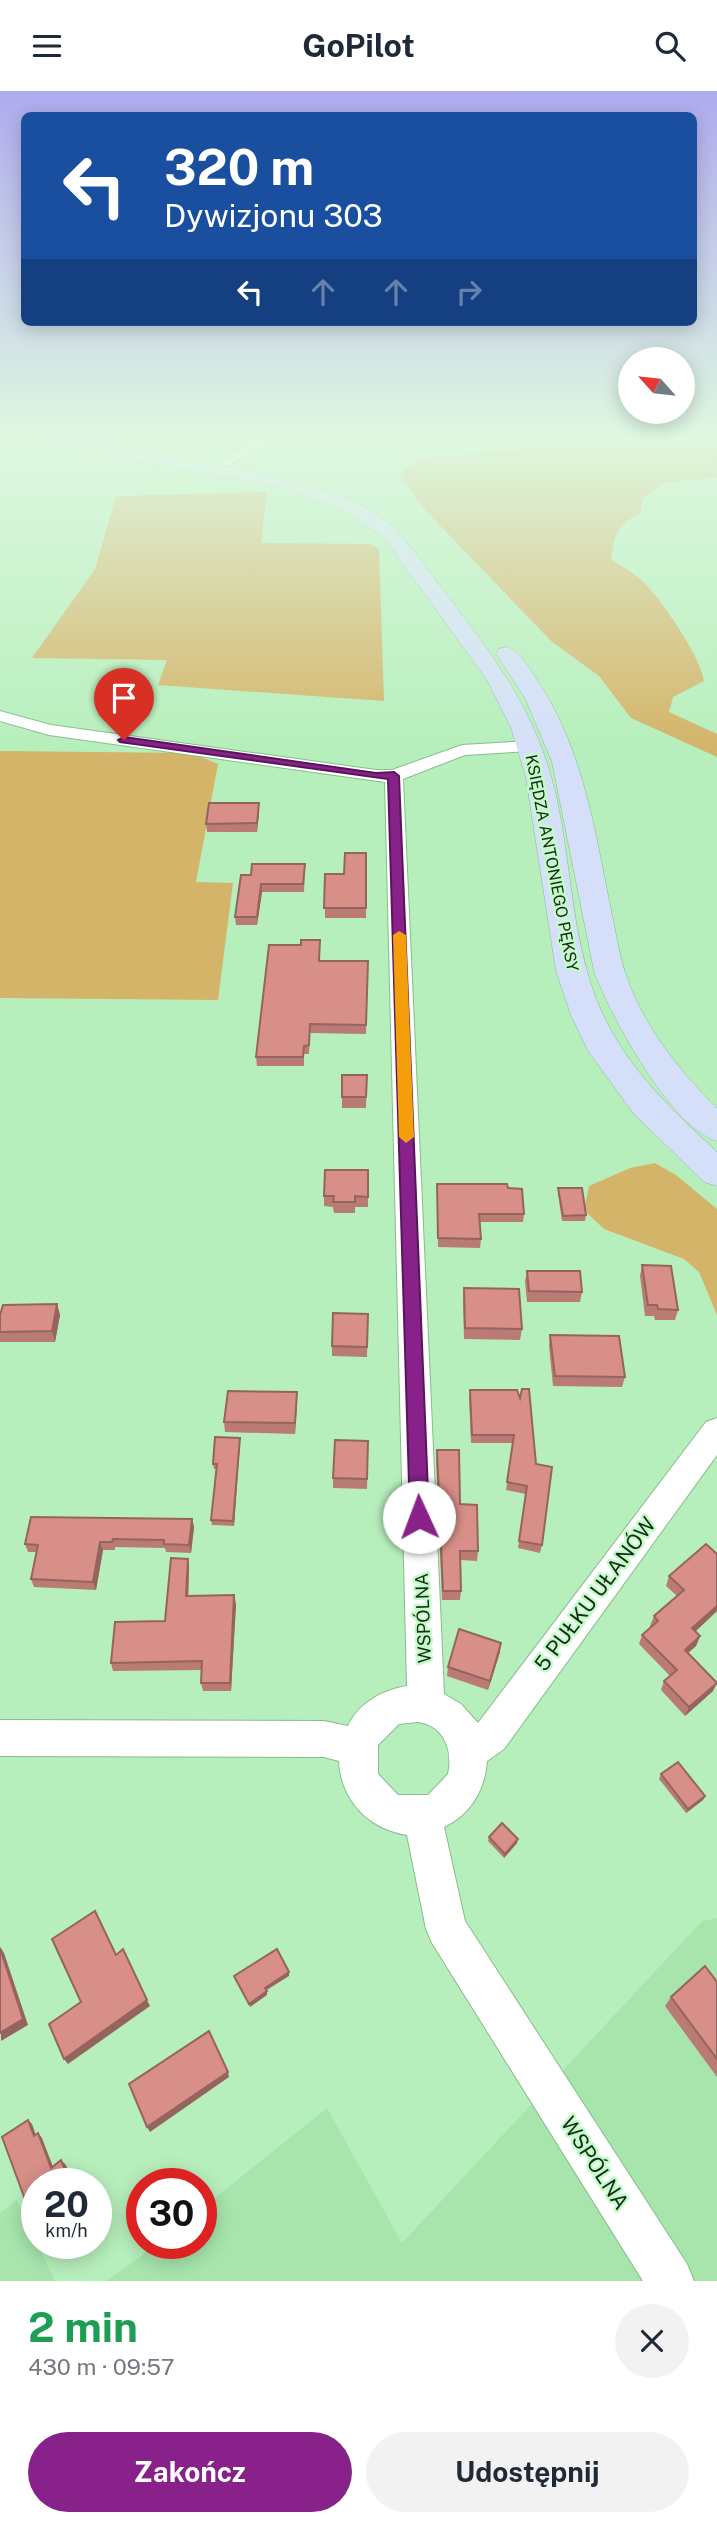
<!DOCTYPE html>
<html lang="pl">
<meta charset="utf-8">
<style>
:root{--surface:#fff;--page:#f2f2f3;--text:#1f2937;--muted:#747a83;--accent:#88228a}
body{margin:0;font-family:"Public Sans",sans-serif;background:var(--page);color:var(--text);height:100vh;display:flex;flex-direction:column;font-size:26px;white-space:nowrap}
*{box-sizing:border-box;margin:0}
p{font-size:23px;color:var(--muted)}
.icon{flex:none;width:38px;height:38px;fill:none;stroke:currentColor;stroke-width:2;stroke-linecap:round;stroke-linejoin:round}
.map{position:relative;height:2190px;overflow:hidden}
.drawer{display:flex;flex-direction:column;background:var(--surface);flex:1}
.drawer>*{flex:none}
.banner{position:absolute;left:21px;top:21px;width:676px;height:214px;border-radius:10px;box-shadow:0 4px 18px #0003;background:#1a4fa0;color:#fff;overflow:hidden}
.needle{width:46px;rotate:297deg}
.controls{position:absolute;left:618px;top:256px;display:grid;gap:14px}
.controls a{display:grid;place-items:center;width:77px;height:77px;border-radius:50%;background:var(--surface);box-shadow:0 4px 18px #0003;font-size:35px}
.speed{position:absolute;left:21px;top:2077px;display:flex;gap:14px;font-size:35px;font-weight:700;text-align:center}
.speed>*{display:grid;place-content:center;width:91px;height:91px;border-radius:50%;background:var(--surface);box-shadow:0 4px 18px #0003;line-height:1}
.speed small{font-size:18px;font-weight:400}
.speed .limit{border:10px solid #d22;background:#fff;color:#111}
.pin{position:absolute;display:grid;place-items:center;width:60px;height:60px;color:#fff;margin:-72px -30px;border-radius:50% 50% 50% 0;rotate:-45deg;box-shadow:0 0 7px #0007}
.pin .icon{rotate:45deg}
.me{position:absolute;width:77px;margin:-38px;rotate:358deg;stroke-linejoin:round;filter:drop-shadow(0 0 5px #0008)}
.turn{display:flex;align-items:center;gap:24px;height:147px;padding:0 28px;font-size:32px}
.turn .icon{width:91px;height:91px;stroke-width:2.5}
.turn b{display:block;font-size:49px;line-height:60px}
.lanes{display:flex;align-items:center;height:66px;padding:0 28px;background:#0003;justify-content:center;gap:35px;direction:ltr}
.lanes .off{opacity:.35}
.round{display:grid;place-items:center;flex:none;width:74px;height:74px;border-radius:37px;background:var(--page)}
.overview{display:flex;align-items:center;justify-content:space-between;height:119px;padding:0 28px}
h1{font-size:42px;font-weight:700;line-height:52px;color:#1e9e55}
.primary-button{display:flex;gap:14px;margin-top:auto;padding:14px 28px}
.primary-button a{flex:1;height:80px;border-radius:42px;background:var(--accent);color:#fff;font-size:28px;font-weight:700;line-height:80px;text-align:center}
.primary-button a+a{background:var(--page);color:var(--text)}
header{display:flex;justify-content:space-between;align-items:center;height:91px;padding:0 28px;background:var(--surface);font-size:32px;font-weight:700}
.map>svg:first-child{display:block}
</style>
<header><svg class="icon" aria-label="menu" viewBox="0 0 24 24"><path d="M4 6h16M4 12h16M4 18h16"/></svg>GoPilot<svg class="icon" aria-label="search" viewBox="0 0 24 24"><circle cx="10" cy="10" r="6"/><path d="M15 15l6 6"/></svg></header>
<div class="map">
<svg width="717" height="2190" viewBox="0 0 717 2190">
<rect width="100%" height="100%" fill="#b7efbc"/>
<g fill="#a7e5ad">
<polygon points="717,1827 717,2190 107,2190 157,2153 201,2152 201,2118 327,2017 402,2152 702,1830"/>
<polygon points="17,2109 37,2152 55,2190 0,2190 0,2122"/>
</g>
<g fill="#d4b469">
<path d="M595,348H717V386L665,392L642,408L641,421C618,434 615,442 611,468C620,474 630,480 639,487C658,503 701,565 704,590L673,606L669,621L717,643V666L631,627L599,585L551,550L428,422L399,385L413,372L424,367L564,354Z"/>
<polygon points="267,401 261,452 371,453 379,458 384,610 158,594 167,569 32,567 95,478 116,405"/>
<polygon points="0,660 192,662 218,673 196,791 233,792 218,909 0,907"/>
<polygon points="655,1072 676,1084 717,1118 717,1224 699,1181 684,1168 604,1138 584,1119 589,1095 630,1077"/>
</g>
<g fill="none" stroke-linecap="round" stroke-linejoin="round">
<g stroke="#87bd8c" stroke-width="2">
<g id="street">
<polygon points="256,348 271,348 230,374 226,375 220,371"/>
<path d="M0,620L51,634L376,679H392L462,654L530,650L539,655L530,660L465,664L403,688L444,1603L461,1613L478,1632L706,1331L717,1327V1364L504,1658L487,1670C485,1699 470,1724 444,1736L465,1830L687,2173L694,2190H643L432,1852L426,1838L407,1744C369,1738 341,1710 339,1670L324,1666L0,1665V1629L324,1630L348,1635C359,1612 382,1599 407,1595L385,691L49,644L0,630ZM418,1631C445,1635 453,1660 448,1683L428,1704H398L378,1683V1654L399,1633Z"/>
</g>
</g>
<g stroke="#87bd8c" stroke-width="1">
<g id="secondary">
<path d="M32,348C82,348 130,359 179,368C241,378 304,386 361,414C398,432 419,468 444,500C490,561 529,609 551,685C569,748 569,817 587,880C609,960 659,1007 717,1061V1095L704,1091L634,1023L588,960L571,924L556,880L526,687L511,637L487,589L384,447L348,422L283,397L40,353Z"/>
<path d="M507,556C520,560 528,575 535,586C584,657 595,742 612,824C616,842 619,863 625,881C642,933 678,979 717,1017V1050C671,1037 610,924 594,880L552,671L525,607L496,563L499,558Z"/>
</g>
</g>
<use href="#street" fill="#fff" fill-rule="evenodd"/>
<use href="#secondary" fill="#d5dff9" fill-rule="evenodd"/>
</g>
<g fill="#b97b74">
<polygon points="259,712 259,721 257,741 207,741 206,733"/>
<polygon points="366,762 366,827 325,827 325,783 344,783"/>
<polygon points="305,781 304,801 262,801 257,834 236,834 235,826 241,784"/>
<polygon points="320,870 368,870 366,943 310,942 309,963 304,963 304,975 257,975 256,966"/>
<polygon points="342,984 367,984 366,1017 342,1017"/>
<polygon points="368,1079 368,1116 355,1116 355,1122 334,1122 333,1116 324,1115 324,1105"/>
<polygon points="437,1093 508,1097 524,1123 523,1131 480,1131 481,1148 480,1157 438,1156"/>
<polygon points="558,1097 586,1124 585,1130 562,1130 558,1102"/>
<polygon points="642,1174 678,1219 675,1229 655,1229 654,1225 645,1225 640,1185"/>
<polygon points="527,1180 582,1201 580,1211 527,1211 525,1190"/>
<polygon points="464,1197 522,1238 520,1249 464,1248 463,1207"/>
<polygon points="57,1213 60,1224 55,1251 0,1251 0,1224"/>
<polygon points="368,1223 367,1266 332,1265 332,1255"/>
<polygon points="550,1244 625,1286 622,1296 553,1295 549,1255"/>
<polygon points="470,1299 517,1299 542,1454 540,1462 518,1457 526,1403 506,1399 513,1352 471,1352 469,1307"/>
<polygon points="297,1311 295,1343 225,1341 224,1331"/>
<polygon points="368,1350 367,1398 333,1397 333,1387"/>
<polygon points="240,1352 234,1435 212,1434 211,1429 217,1378 214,1378 213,1373"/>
<polygon points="437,1359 460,1413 478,1460 477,1470 460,1469 461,1500 460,1509 442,1509 436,1369"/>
<polygon points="192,1428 194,1436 191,1462 166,1461 165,1457 115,1456 115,1459 103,1459 96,1499 34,1496 31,1488 37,1461 28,1461 25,1453"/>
<polygon points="717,1463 717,1520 695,1541 700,1545 696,1555 688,1562 713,1600 685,1625 661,1599 664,1590 670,1585 639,1553 642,1544 651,1536 650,1535 654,1525 677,1505 666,1495 669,1485"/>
<polygon points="189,1476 188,1505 236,1513 231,1600 203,1600 201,1592 202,1579 113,1580 111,1572 165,1530"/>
<polygon points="500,1561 488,1599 447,1585 448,1576"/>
<polygon points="661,1683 705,1705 703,1709 686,1722 659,1688"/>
<polygon points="489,1746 517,1752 504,1767 488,1750"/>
<polygon points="717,1891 717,1986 665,1915 671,1906"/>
</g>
<g fill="#96645e">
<polygon points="259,712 259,721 257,741 257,732"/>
<polygon points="261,793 262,801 257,834 257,826"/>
<polygon points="57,1213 60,1224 55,1251 52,1240"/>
<polygon points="297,1301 297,1311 295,1343 295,1332"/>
<polygon points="240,1347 240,1352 234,1435 233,1430"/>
<polygon points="192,1428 194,1436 191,1462 189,1454"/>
<polygon points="100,1451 103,1459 96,1499 93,1491"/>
<polygon points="188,1468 189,1476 188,1513 186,1505"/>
<polygon points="234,1504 236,1513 231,1600 230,1592"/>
<polygon points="717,1515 717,1520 688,1547 692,1537"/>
<polygon points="700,1545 696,1555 681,1568 685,1559"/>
<polygon points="501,1552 500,1561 488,1599 490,1590"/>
<polygon points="717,1592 713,1600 685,1625 689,1616"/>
<polygon points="705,1705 703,1709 686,1722 688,1718"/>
<polygon points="518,1748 517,1752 504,1767 505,1763"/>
<polygon points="0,1856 4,1862 28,1934 1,1950"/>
<polygon points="289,1881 289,1885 265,1900 265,1897"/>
<polygon points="267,1900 267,1904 250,1916 249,1913"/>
<polygon points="147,1909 150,1915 68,1973 64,1968"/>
<polygon points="228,1981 229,1986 150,2041 147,2036"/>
<polygon points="28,2029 32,2033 38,2050 34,2045"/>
<polygon points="38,2042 42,2047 55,2081 51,2077"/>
<polygon points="61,2069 66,2074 73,2093 71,2093"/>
</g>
<g fill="#d78f87" stroke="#96645e" stroke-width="2">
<polygon points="209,712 259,712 257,732 206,733"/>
<polygon points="345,762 366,762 366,817 324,817 325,783 344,783"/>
<polygon points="252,773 305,773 303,793 261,793 257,826 235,826 241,784 251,784"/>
<polygon points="301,849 320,849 319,870 368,870 366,934 310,933 309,954 304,955 303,966 256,966 269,854 301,854"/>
<polygon points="342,984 367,984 366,1006 342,1006"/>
<polygon points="325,1079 368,1079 368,1106 355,1105 355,1111 333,1111 334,1105 324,1105"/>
<polygon points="437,1093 507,1093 508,1097 522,1098 524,1123 479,1123 481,1148 438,1147"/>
<polygon points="558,1097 582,1097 586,1124 563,1125"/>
<polygon points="642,1174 671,1175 678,1219 658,1218 657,1214 648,1214"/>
<polygon points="527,1180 580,1180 582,1201 529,1200"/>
<polygon points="464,1197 519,1198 522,1238 465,1237"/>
<polygon points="57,1213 52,1240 0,1241 0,1224 3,1214"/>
<polygon points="333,1222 368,1223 367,1256 332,1255"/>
<polygon points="550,1244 619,1245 625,1286 555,1285"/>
<polygon points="522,1298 529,1298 536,1373 552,1376 542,1454 519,1450 527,1395 507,1391 514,1344 472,1344 470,1299 517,1299 520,1307"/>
<polygon points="228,1300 297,1301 295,1332 224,1331"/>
<polygon points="215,1346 240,1347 233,1430 211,1429 217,1373 213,1373"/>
<polygon points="335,1349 368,1350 367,1388 333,1387"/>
<polygon points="437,1359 459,1359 460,1413 477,1414 478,1460 460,1460 461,1500 443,1500"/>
<polygon points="31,1426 192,1428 189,1454 164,1453 164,1449 113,1448 112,1451 100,1451 93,1491 31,1488 38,1454 25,1453"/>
<polygon points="706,1453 717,1463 717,1515 692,1537 700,1545 685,1559 717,1592 689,1616 664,1590 677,1579 642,1544 658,1530 654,1525 684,1499 669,1485"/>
<polygon points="171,1467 188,1468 186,1505 234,1504 230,1592 201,1592 202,1570 111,1572 115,1531 165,1530"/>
<polygon points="459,1538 501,1552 490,1590 448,1576"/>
<polygon points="678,1671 705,1705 688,1718 661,1683"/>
<polygon points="502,1732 518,1748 505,1763 489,1746"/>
<polygon points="95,1820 116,1864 123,1858 147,1909 64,1968 49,1933 81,1911 52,1848"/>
<polygon points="0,1857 23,1928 0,1942"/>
<polygon points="277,1858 289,1881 265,1897 267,1900 249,1913 234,1885"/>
<polygon points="705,1875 717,1891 717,1968 671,1906"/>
<polygon points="209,1940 228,1981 147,2036 129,1993"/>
<polygon points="28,2029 34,2045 38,2042 51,2077 61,2069 71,2093 37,2093 37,2127 33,2130 2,2046"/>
</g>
<linearGradient id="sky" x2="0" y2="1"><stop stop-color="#afaaef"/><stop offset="0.53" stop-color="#dff8e1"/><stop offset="1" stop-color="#dff8e1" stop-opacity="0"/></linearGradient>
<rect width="717" height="655" fill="url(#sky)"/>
<polygon fill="#88228a" stroke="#58165a" stroke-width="2" points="124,646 376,682 394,681 399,685 429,1426 426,1432 419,1434 412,1432 410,1426 388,688 120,651 118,649"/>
<polygon fill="#f59e0b" points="399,840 406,844 414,1046 406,1052 399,1046 393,844"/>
<g text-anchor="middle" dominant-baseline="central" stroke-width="5" stroke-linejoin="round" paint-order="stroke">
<g font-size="16" fill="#162b18" stroke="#c4fcc9">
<text transform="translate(552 772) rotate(79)">KSIĘDZA ANTONIEGO PĘKSY</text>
</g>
<g font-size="18" fill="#162b18" stroke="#c4fcc9">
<text transform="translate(423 1527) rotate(-92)">WSPÓLNA</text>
</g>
<g font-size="21" fill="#162b18" stroke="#c4fcc9">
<text transform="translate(595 1503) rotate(-53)">5 PUŁKU UŁANÓW</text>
<text transform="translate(595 2072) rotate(57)">WSPÓLNA</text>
</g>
</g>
</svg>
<div class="controls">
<a><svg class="needle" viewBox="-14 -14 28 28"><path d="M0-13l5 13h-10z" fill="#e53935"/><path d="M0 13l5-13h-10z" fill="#747a83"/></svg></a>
</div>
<div class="speed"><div>20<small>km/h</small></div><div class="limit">30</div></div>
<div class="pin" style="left:124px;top:649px;background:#d93025"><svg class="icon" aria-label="arrive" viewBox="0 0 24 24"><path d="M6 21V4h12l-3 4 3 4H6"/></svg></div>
<svg class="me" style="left:419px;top:1426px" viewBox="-20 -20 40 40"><circle r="19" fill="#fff"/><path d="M0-13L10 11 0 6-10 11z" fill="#88228a"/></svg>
<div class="banner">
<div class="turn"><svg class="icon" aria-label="left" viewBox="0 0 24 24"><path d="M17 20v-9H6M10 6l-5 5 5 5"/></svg><div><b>320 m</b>Dywizjonu 303</div></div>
<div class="lanes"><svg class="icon" aria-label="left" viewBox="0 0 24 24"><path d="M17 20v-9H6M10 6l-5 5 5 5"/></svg><svg class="icon off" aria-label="ahead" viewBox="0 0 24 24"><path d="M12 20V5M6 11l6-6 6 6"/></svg><svg class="icon off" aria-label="ahead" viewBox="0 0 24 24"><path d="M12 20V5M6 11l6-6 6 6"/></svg><svg class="icon off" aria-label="right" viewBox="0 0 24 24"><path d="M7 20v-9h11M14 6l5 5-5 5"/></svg></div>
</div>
</div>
<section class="drawer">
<div class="overview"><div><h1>2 min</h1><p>430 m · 09:57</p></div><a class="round"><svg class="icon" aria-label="close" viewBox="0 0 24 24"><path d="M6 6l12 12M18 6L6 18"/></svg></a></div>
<div class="primary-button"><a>Zakończ</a><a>Udostępnij</a></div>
</section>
